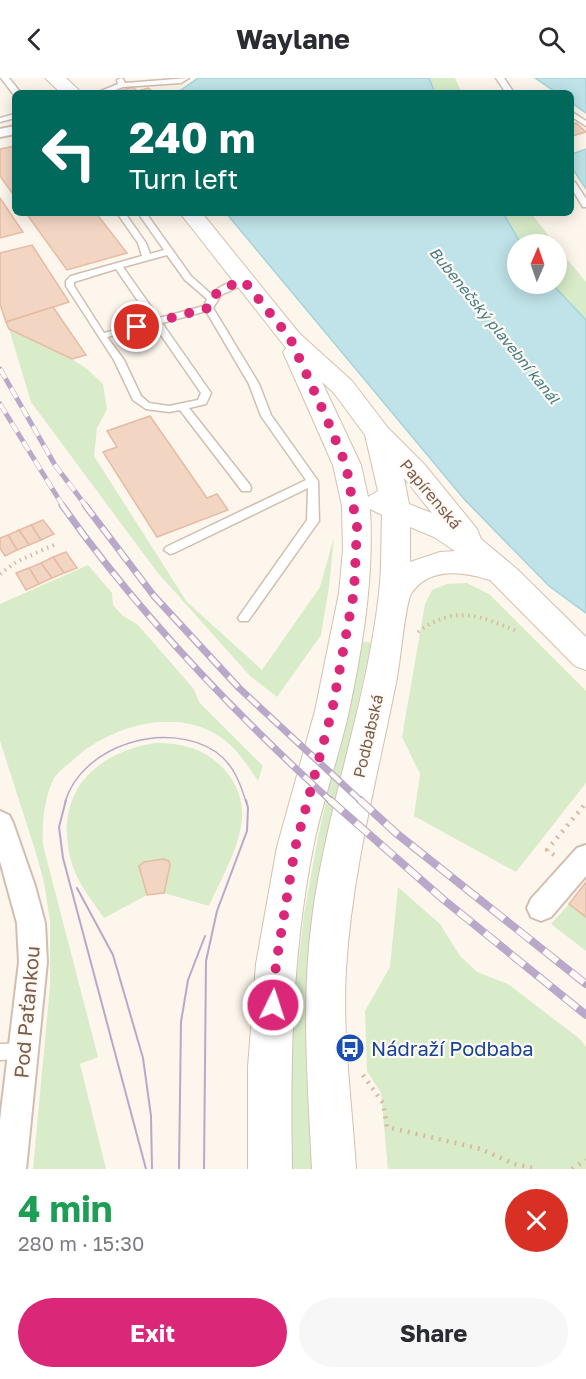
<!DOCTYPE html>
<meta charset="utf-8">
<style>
:root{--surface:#fff;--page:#f7f7f7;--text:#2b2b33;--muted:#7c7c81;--accent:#db2777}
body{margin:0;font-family:"Golos Text",sans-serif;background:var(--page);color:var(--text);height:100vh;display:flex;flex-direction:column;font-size:22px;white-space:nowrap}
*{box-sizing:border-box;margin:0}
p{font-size:20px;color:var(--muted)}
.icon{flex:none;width:33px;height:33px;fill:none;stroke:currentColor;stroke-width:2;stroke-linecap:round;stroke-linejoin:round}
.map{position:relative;height:1091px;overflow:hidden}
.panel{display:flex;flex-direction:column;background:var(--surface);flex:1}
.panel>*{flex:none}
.banner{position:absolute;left:12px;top:12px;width:562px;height:126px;border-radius:9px;box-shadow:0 3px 15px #0003;background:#00695c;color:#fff;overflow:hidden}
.needle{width:39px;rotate:2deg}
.controls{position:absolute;left:507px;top:156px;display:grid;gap:12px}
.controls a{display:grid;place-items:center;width:60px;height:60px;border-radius:50%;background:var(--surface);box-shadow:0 3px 15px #0003;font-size:30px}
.pin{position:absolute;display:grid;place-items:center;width:51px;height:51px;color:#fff;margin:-26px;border:3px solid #fff;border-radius:50%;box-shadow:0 2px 6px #0007}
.me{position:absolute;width:66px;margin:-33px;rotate:4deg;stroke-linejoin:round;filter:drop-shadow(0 0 4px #0008)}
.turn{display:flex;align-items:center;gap:21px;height:126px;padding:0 18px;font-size:27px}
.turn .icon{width:78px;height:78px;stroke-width:2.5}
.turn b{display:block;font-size:42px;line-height:51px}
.round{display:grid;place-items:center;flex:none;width:63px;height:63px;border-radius:32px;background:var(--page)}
.summary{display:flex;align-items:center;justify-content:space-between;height:102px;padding:0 18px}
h1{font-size:36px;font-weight:700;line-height:45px;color:#1e9e55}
.primary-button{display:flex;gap:12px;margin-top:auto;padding:12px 18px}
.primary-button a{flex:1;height:69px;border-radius:36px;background:var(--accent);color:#fff;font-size:24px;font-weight:700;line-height:69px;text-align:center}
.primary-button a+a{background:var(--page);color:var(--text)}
header{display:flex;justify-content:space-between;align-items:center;height:78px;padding:0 18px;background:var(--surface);font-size:27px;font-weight:700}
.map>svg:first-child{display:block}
</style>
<header><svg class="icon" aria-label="back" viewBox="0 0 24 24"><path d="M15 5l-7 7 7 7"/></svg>Waylane<svg class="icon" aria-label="search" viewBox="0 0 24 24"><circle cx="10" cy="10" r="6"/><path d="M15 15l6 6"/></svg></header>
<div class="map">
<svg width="586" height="1091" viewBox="0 0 586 1091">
<rect width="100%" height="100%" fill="#fdf6ec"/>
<g fill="#d8ecc9">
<polygon points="429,0 455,0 462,15 435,15"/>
<polygon points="503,135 531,135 555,166 521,166"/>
<polygon points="557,169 586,204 586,242 552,206 556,206"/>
<polygon points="9,251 72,281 87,291 103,306 107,331 97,350 94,378 187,524 262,592 320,509 334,459 329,509 321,557 277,619 250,598 157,494 31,324"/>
<path d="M88,487L112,515L113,527L123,538L137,546L194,611L199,624L263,688L258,703C248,688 238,672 223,661C178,627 108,648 71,684C66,688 58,694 54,700C44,720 42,745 43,767L98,979L80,986L106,1091H33L50,908V843L44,804L35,772L0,663V526Z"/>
<polygon points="467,505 489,516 586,613 586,705 516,794 414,738 420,696 402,659 425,526 432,512 447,506"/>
<polygon points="362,563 371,565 347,675 314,1091 293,1091 291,1006 293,934 304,836 318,759"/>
<path d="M155,665C167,665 180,666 192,670C221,680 245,709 242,741C239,771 221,801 209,828L164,815L170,787L169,783L163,781L144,784L139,788L147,817L104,840C93,824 79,807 73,789C51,721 89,676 155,665Z"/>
<polygon points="398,809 440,846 460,878 477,894 508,906 580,961 586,969 586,1091 388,1091 381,1015 367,993 365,933 390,889"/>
<polygon points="569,826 586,839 586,873 551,846"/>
</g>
<g fill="#bfe3e8" stroke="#a5d3da" stroke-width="1.5">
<polygon points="198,0 429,0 435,15 177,15"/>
<polygon points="535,0 586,0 586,35 572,25 572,15 557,15"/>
<polygon points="586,71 586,111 572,90 572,76"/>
<polygon points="226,135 503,135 521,166 518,166 518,206 552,206 586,242 586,535 549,508 464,421"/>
</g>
<g fill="#f3d5c3" stroke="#e6bba3" stroke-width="1.5">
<polygon points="132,9 138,13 148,10 155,15 123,15 120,13"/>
<polygon points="576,45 586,54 572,58 572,47"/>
<polygon points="15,68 15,119 0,98 0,71"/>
<polygon points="0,120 23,154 0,160"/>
<polygon points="26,135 96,135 127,175 67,192"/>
<polygon points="32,167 69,224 6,244 0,226 0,175"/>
<polygon points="53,229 86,277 72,281 9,251 6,244"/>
<polygon points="150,338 207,420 217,416 228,432 157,459 103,374 117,369 107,353"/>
<polygon points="43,442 54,456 41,462 31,447"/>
<polygon points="31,447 41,462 29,467 19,452"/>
<polygon points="19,452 29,467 17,472 8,457"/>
<polygon points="8,457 17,472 5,478 0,470 0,460"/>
<polygon points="66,474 77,490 64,495 53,479"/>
<polygon points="53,479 64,495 52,500 41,485"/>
<polygon points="41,485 52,500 39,506 29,490"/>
<polygon points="29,490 39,506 26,512 16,495"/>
<polygon points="163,781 169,783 170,787 164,815 147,817 139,788 144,784"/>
<polygon points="586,804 586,839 569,826"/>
</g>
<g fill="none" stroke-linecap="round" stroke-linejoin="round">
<g stroke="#d1beb0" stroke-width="3">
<g id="lane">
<polygon points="1,0 9,0 21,15 14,17"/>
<polygon points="189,0 181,5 123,9 107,15 96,15 118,6 117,2 121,0 123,1 125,5"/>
<polygon points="496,0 504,0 514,15 506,15"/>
<polygon points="572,34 586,43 586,48 572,39"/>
<polygon points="15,36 15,40 0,44 0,40"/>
<polygon points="572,104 575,104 586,121 586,129 583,129 572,111"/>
<path d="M117,135H125L146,165L150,176L164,172L138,135H146L191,198L211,216C221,207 235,201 247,201V205L221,217L213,230L259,306L271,337L318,403L319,443L248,543H240L238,540L240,537L307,442L308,410L174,475L170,476L164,472L166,469L306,402L261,338L249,306L206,233L162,245L211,315L206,326L189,330L250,407L251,410L250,413H242L180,332L169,334L146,331L133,322L114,282L66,208V203L71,198L142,178L138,165ZM167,177L185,202L207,221L204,228L159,240L123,189ZM116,191L151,242L104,255L74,208V204ZM154,247L201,315L198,322L169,328L149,325L141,318L124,282L107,259Z"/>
<polygon points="23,965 29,967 31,973 29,979 23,981 0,982 0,966"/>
</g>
</g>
<g stroke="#d1beb0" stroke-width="4">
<g id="street">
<polygon points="15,48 15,56 0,59 0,51"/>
<polygon points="0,733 9,737 13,745 35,808 45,845 47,884 26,1091 0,1091 0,1042 19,884 17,845 0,783"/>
<polygon points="586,767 586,798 551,839 541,843 531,839 527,830 531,821 577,770"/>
</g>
</g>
<g stroke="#d6c0b0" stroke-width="2">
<g id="secondary">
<polygon points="45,0 66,0 82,15 61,15"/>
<path d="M180,135H202L299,255L352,303L388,350L425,387L477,451L481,461L517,491L586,559V592L575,588L490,502C464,494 429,488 411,516C405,526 400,588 396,605C377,700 352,794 346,891C342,957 352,1025 356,1091H312C308,1008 301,924 312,841C326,731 367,625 379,515C382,490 381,463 382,437L370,431C374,499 363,567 349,633C339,679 322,724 313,770C292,876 290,983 292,1091H248V989L256,886L277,769L315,633L339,515L343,472L342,428L333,387L283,274L286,270ZM322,304L334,315L365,357L378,413L368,419L361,387ZM404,400L405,401L432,435L409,426ZM410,449L434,459L455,473L440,474L410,484Z"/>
</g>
</g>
<g stroke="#d9b8a5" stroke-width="4" stroke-dasharray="1.5 4.5" stroke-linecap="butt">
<polyline points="0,496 16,484 56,466"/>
<path d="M418,554C455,526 480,538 519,554"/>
</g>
<g stroke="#d9b8a5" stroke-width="4.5" stroke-dasharray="2 6" stroke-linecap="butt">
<polyline points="554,777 547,772 586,725"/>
<polyline points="363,997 383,1025 387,1049 481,1071 514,1086 537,1091"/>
<polyline points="572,1091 586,1082"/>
</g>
<use href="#lane" fill="#fff" fill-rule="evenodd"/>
<use href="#street" fill="#fff" fill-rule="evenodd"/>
<use href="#secondary" fill="#fff" fill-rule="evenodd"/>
<path stroke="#b9a8c9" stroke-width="1.5" d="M65,724C82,667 167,641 216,674C233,686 240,704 246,724"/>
<g stroke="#b9a8c9" stroke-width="2">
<polyline points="66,722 59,749 63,780 146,1091"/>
<polyline points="77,810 113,877 143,980 151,1038 152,1091"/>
<polyline points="179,1091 181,944 188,902 205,858"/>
<polyline points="204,1091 206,883 217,833 247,753 248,730 246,722"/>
</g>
<g stroke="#b9a8c9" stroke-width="5">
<g id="rail-far2">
<polyline points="0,291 55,387 86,428"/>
<polyline points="0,326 63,428"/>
</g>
</g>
<g stroke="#b9a8c9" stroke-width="7">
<g id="rail-far1">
<path d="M62,427C139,536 233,634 332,724"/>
<polyline points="85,427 154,518 239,610 362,724"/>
</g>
</g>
<g stroke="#b9a8c9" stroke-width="8">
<g id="rail">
<polyline points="330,722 444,822 586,937"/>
<polyline points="360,722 396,755 586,906"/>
</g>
</g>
<use href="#rail-far2" stroke="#fffaf3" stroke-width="4" stroke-dasharray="11" stroke-linecap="butt"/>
<use href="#rail-far1" stroke="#fffaf3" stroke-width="4.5" stroke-dasharray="14" stroke-linecap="butt"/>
<use href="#rail" stroke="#fffaf3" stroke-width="6" stroke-dasharray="17" stroke-linecap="butt"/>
</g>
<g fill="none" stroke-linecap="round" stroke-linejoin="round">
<path stroke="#db2777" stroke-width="10" stroke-dasharray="0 18" d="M137,249L208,230C213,212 228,208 244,203L290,260L326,339L346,387L357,449L354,514L332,633L295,770L276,886L273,927"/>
</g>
<defs>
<g id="bus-disc" transform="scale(1.5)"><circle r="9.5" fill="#1a4fb4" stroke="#fffaf3"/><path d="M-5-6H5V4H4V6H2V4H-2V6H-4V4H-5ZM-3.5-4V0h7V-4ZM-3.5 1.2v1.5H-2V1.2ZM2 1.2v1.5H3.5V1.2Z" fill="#fff"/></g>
</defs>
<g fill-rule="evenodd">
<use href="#bus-disc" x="350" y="970"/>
</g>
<g text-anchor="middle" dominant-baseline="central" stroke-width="4.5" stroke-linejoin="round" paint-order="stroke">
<g font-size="15" font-style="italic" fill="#437c86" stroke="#fffaf3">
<text transform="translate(495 247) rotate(51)">Bubenečský plavební kanál</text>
</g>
<g font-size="16" fill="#7a5c4d" stroke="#fffaf3">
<text transform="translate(431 416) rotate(50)">Papírenská</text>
<text transform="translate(368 658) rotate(-77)">Podbabská</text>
</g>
<g font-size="20" fill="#7a5c4d" stroke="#fffaf3">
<text transform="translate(26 934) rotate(-85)">Pod Paťankou</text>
</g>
<g font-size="20" fill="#164399" stroke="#fffaf3" text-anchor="start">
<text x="371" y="970">Nádraží Podbaba</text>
</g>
</g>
</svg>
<div class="controls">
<a><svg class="needle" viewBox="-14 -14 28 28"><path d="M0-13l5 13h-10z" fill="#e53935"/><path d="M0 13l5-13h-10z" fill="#7c7c81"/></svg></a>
</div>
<div class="pin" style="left:137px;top:249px;background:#d93025"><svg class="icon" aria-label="arrive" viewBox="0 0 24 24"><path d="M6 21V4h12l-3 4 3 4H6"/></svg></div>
<svg class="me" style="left:273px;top:927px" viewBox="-20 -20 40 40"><circle r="17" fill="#db2777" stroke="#fff" stroke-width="3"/><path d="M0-11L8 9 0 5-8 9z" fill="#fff"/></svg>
<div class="banner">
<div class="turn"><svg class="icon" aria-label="left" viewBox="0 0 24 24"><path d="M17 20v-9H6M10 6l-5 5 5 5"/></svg><div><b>240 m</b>Turn left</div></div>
</div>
</div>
<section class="panel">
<div class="summary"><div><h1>4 min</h1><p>280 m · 15:30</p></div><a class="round" style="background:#d93025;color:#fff"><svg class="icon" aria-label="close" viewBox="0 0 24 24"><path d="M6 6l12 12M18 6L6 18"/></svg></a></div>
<div class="primary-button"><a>Exit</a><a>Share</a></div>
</section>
